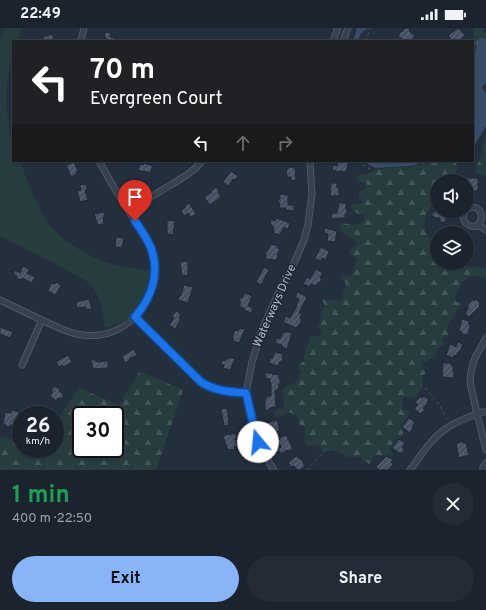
<!DOCTYPE html>
<meta charset="utf-8">
<style>
:root{--surface:#1b232e;--page:#242b36;--text:#f1f3f6;--muted:#a0a4aa;--line:#39404a;--accent:#8ab4f8}
body{margin:0;font-family:Overpass,sans-serif;background:var(--page);color:var(--text);height:100vh;display:flex;flex-direction:column;font-size:15px;white-space:nowrap}
*{box-sizing:border-box;margin:0}
p{font-size:13px;color:var(--muted)}
.icon{flex:none;width:22px;height:22px;fill:none;stroke:currentColor;stroke-width:2;stroke-linecap:round;stroke-linejoin:round}
.map{position:relative;height:442px;overflow:hidden}
.drawer{display:flex;flex-direction:column;background:var(--surface);flex:1}
.drawer>*{flex:none}
.banner{position:absolute;left:12px;top:12px;width:462px;height:122px;border-radius:0px;box-shadow:0 1px 3px #0004,0 0 0 1px var(--line);background:#202124;color:#fff;overflow:hidden}
.controls{position:absolute;left:430px;top:146px;display:grid;gap:8px}
.controls a{display:grid;place-items:center;width:44px;height:44px;border-radius:50%;background:var(--surface);box-shadow:0 1px 3px #0004,0 0 0 1px var(--line);font-size:20px}
.speed{position:absolute;left:12px;top:378px;display:flex;gap:8px;font-size:20px;font-weight:700;text-align:center}
.speed>*{display:grid;place-content:center;width:52px;height:52px;border-radius:50%;background:var(--surface);box-shadow:0 1px 3px #0004,0 0 0 1px var(--line);line-height:1}
.speed small{font-size:10px;font-weight:400}
.speed .limit{border:2px solid #111;border-radius:6px;background:#fff;color:#111}
.pin{position:absolute;display:grid;place-items:center;width:34px;height:34px;color:#fff;margin:-41px -17px;border-radius:50% 50% 50% 0;rotate:-45deg;box-shadow:0 0 4px #0007}
.pin .icon{rotate:45deg}
.me{position:absolute;width:44px;margin:-22px;rotate:343deg;stroke-linejoin:round;filter:drop-shadow(0 0 3px #0008)}
.turn{display:flex;align-items:center;gap:14px;height:84px;padding:0 12px;font-size:18px}
.turn .icon{width:52px;height:52px;stroke-width:2.5}
.turn b{display:block;font-size:28px;line-height:34px}
.lanes{display:flex;align-items:center;height:38px;padding:0 12px;background:#0003;justify-content:center;gap:20px;direction:ltr}
.lanes .off{opacity:.35}
.round{display:grid;place-items:center;flex:none;width:42px;height:42px;border-radius:21px;background:var(--page)}
.head{display:flex;align-items:center;justify-content:space-between;height:68px;padding:0 12px}
h1{font-size:24px;font-weight:700;line-height:30px;color:#1e9e55}
.primary-button{display:flex;gap:8px;margin-top:auto;padding:8px 12px}
.primary-button a{flex:1;height:46px;border-radius:24px;background:var(--accent);color:#111;font-size:16px;font-weight:700;line-height:46px;text-align:center}
.primary-button a+a{background:var(--page);color:var(--text)}
.status{display:flex;justify-content:space-between;align-items:center;height:28px;padding:0 20px;background:var(--surface);direction:ltr}
.status svg{height:11px;fill:currentColor}
.map>svg:first-child{display:block}
</style>
<div class="status"><b>22:49</b><svg viewBox="0 0 49 12"><path d="M0 12V9h3v3zM5 12V6h3v6zM10 12V3h3v9zM15 12V0h3v12zM26 1h20v11H26zM47 4h2v5h-2z"/></svg></div>
<div class="map">
<svg width="486" height="442" viewBox="0 0 486 442">
<defs>
<pattern id="forest-firs" width="22" height="20" patternUnits="userSpaceOnUse"><rect width="22" height="20" fill="#263c3f"/><path d="M5 1l3.5 6h-7zM16 11l3.5 6h-7z" fill="#435659"/></pattern>
<pattern id="building-hatch" width="6" height="6" patternUnits="userSpaceOnUse"><rect width="6" height="6" fill="#455162"/><path d="M-1 1l2-2M0 6l6-6M5 7l2-2" fill="none" stroke="#5d6877"/></pattern>
</defs>
<rect width="100%" height="100%" fill="#242f3e"/>
<g fill="url(#forest-firs)" fill-rule="evenodd">
<polygon points="475,0 484,0 483,4 486,5 486,16 473,50 473,14 474,10 473,1"/>
<path d="M486,109V147L476,145L475,141C477,136 481,131 482,125C483,119 482,114 486,109Z"/>
<path d="M424,133H456C457,138 457,142 455,147L450,148L445,146C438,149 433,160 433,167L437,166V175C428,177 422,194 425,202C427,208 433,214 437,218V235H463L469,239H478L486,241V251C482,250 480,248 476,248C463,247 459,260 455,270L456,274H461L462,276L458,280L447,299V303L449,306L448,308L445,309L443,310V313L444,317C440,320 436,320 437,326L427,334L421,333L422,340L425,343V346L422,348C424,357 420,366 413,370L405,369L402,372L403,381L407,382L409,384C408,390 403,394 400,399L404,403L402,408L396,411L389,421L394,426L391,429L387,427L373,428L370,436L365,434L362,430L356,429H349L334,422L328,423H323L319,417L308,418L305,414C306,410 304,406 305,401L303,398L299,396L298,389L291,385H285L282,388L277,389L274,387L275,383L284,379C283,373 285,369 282,364C284,358 287,357 293,357L299,349L301,344L298,341C299,337 301,335 304,333C303,325 308,318 309,310L312,308L316,309L320,308L322,303L317,299L321,292L320,288L325,277L322,272C328,270 335,272 341,273L346,255L340,250L341,248L344,246L348,248L352,247L355,237L357,230L353,229L350,226V222L356,217L357,214C352,208 348,210 343,205L342,201L339,198L340,195L357,197L362,195L365,190L364,187C357,186 354,185 351,179L355,176H360L363,173L359,169L360,163L365,161L367,156L363,154L358,153L356,149L361,146L366,147L375,142L392,140L412,139L419,137Z"/>
<path d="M140,343L183,362L156,442H0V409L21,413V421H55V395L79,360L119,377ZM81,387H115V421H81Z"/>
</g>
<path fill="#263c3f" d="M5,0H22L17,13H13V26L8,48L6,64L7,83L10,104L13,112V133H20C26,150 32,166 40,181C42,185 43,189 46,192C64,217 102,238 132,240C138,241 145,241 151,241C152,264 139,287 117,296C113,298 109,298 105,300C103,286 102,273 94,261C89,253 80,249 72,245C48,232 24,220 0,208V14Z"/>
<g fill="#394c67">
<polygon points="357,0 368,0 361,5 359,10 362,13 353,13"/>
<polygon points="480,10 486,11 486,55 482,59 486,66 486,98 473,120 473,29"/>
<polygon points="363,133 421,133 416,137 409,138 376,140 371,138"/>
</g>
<g fill="url(#building-hatch)" stroke="#1f2835">
<polygon points="405,0 408,0 411,2 409,3 415,8 411,13 405,13 398,8 401,3 402,4"/>
<polygon points="458,0 465,7 459,13 453,13 448,8 452,4 453,4"/>
<polygon points="105,4 111,5 110,9 119,11 119,13 106,13 107,11 105,11 106,9 104,9"/>
<polygon points="52,6 54,11 51,12 51,13 44,13 43,9"/>
<polygon points="338,133 349,133 346,144 340,143 340,144 332,142 333,137 337,138"/>
<polygon points="74,134 78,143 76,144 77,146 71,149 66,137"/>
<polygon points="144,135 153,138 150,145 144,143 144,144 138,142 140,136 143,137"/>
<polygon points="288,139 293,139 293,140 295,140 296,152 291,153 291,149 287,149 286,141 288,141"/>
<polygon points="231,143 238,148 235,152 233,151 228,158 223,154"/>
<polygon points="467,150 478,150 478,163 473,163 473,160 468,160 468,158 467,158"/>
<polygon points="331,155 337,155 337,160 339,160 339,168 330,168"/>
<polygon points="86,156 87,161 85,162 88,172 80,174 77,163 81,162 80,157"/>
<polygon points="216,159 219,163 218,164 221,169 210,177 204,169 212,164 211,163"/>
<polygon points="280,166 288,167 288,177 294,177 294,183 286,182 286,180 279,180 280,175 278,175 278,171 280,171"/>
<polygon points="189,175 196,186 191,189 188,185 184,188 181,183 186,179 185,178"/>
<polygon points="339,175 346,175 346,182 347,182 347,186 345,186 345,190 338,190 338,191 331,190 332,185 337,185"/>
<polygon points="434,183 445,183 444,186 446,186 446,194 440,194 440,190 435,190 435,189 432,189 432,185 434,185"/>
<polygon points="104,184 105,189 103,189 104,196 98,197 94,186"/>
<polygon points="276,190 290,195 288,201 284,199 280,207 273,205 274,202 273,201 274,199 272,198 272,197 270,196 271,191 275,193"/>
<polygon points="167,192 175,193 173,207 167,206"/>
<polygon points="449,197 454,203 451,205 440,205 446,202 444,200"/>
<polygon points="325,200 337,203 335,214 327,213 328,206 324,205"/>
<polygon points="116,209 124,210 122,220 115,219"/>
<polygon points="470,215 474,219 467,229 467,216 469,217"/>
<polygon points="271,216 278,218 277,220 280,221 277,227 278,228 276,233 271,231 270,232 265,230 266,227 265,225 267,224"/>
<polygon points="321,219 329,223 326,232 322,230 321,233 315,231 317,226"/>
<polygon points="188,233 188,247 182,248 180,234"/>
<polygon points="23,238 29,241 27,245 35,249 32,255 22,250 21,252 16,250 17,248 13,246 15,242 20,245"/>
<polygon points="264,239 269,242 261,257 256,254"/>
<polygon points="316,241 323,245 320,250 322,251 320,255 318,254 316,258 311,256 310,259 303,256 307,249 310,251"/>
<polygon points="56,254 61,257 56,267 48,263 51,255 55,256"/>
<polygon points="184,257 193,259 188,275 178,272 180,267 181,268"/>
<polygon points="298,264 307,269 299,285 302,286 300,289 301,290 301,294 296,300 283,294 286,288 290,290 297,278 296,278 299,271 295,269"/>
<polygon points="245,265 252,268 248,278 253,280 251,285 244,282 245,281 239,278 241,274 239,273 241,269 242,270"/>
<polygon points="89,271 92,281 86,282 86,279 77,280 76,274"/>
<polygon points="473,271 474,273 476,271 480,275 479,277 480,278 469,289 465,285 469,280 467,278"/>
<polygon points="176,283 181,286 179,290 181,291 175,301 169,297 174,290 172,289"/>
<polygon points="462,291 469,293 468,296 470,296 470,298 468,307 462,306 462,304 459,303"/>
<polygon points="0,299 13,304 10,310 0,306"/>
<polygon points="240,300 245,301 239,315 233,313 234,311 232,310 235,302 238,303"/>
<polygon points="285,303 292,305 287,321 282,319 282,317 275,315 277,310 280,311 283,304 285,305"/>
<polygon points="458,314 463,316 460,323 459,323 456,328 454,327 453,330 446,327 450,316 456,319"/>
<polygon points="134,321 137,327 129,331 130,332 125,335 122,328"/>
<polygon points="275,324 283,326 282,329 283,330 282,334 280,333 278,338 269,335 270,330 272,331"/>
<polygon points="68,327 72,334 63,339 62,337 59,339 56,334"/>
<polygon points="229,329 235,331 230,342 223,340 224,337 221,336 222,332 225,333 226,331 228,331"/>
<polygon points="91,332 96,332 96,334 108,333 108,340 93,341"/>
<polygon points="443,335 451,335 451,337 453,337 453,344 454,344 454,350 442,349"/>
<polygon points="265,345 272,345 272,346 279,347 279,351 280,351 280,356 279,356 278,362 275,362 276,379 269,380 269,382 265,382 265,371 267,370 267,368 271,368 271,355 270,355 270,351 265,350"/>
<polygon points="55,358 60,362 59,363 64,367 61,371 58,370 56,373 50,368 53,364 51,363"/>
<polygon points="421,368 422,370 424,368 429,372 427,374 428,375 423,380 425,382 420,386 414,380 418,377 415,374"/>
<polygon points="227,380 228,387 229,397 224,398 221,381"/>
<polygon points="12,382 19,384 17,398 10,397 10,399 6,399 6,397 3,396 5,384 11,385"/>
<polygon points="409,390 415,394 412,399 413,400 410,405 402,399"/>
<polygon points="277,392 280,403 273,405 271,399 269,400 267,395"/>
<polygon points="235,405 237,410 235,411 237,418 234,419 235,421 228,422 223,408 228,406 229,407"/>
<polygon points="286,407 293,421 288,423 287,422 281,426 278,421 281,419 278,413 280,411 279,410"/>
<polygon points="399,411 405,415 402,420 405,421 401,426 392,420"/>
<polygon points="463,413 463,415 466,415 469,427 459,430 456,416"/>
<polygon points="296,428 304,434 303,435 305,438 300,442 298,442 294,438 292,439 288,435"/>
<polygon points="387,428 389,430 390,429 393,433 391,434 393,436 388,442 379,442 376,439"/>
</g>
<g fill="none" stroke-linecap="round" stroke-linejoin="round">
<g stroke="#565f6c" stroke-width="7">
<g id="minor">
<polyline points="81,13 84,0"/>
<polyline points="333,13 338,0"/>
<polyline points="343,13 348,0"/>
<path d="M129,183C138,177 147,171 156,166C171,156 190,148 202,133"/>
<path d="M465,183C462,189 463,196 471,198C486,202 485,172 467,181"/>
<polyline points="478,197 486,202"/>
<path d="M0,272C17,280 33,288 50,296C60,300 70,306 82,307C134,314 170,258 147,212L113,158L99,133"/>
<path d="M135,289L205,357C218,364 231,364 246,365"/>
<polyline points="486,310 475,330 471,343 470,354 477,386 486,422"/>
<polyline points="22,337 42,292"/>
<polyline points="274,442 263,425 258,414 252,392 250,380 246,365 252,334 261,304 279,264 295,233 304,212 308,197 312,166 310,133"/>
<path d="M410,442C417,433 423,423 431,414C446,397 461,392 482,384H486"/>
<polyline points="483,442 483,439 486,435"/>
</g>
</g>
<g stroke="#44595c" stroke-width="1" stroke-dasharray="3 3" stroke-linecap="butt">
<polyline points="366,13 370,0"/>
<polyline points="358,133 370,141"/>
<polyline points="420,357 426,361 439,376 447,391"/>
<polyline points="307,442 325,422"/>
</g>
<use href="#minor" stroke="#38414e" stroke-width="5.5"/>
</g>
<g fill="none" stroke-linecap="round" stroke-linejoin="round">
<g stroke="#114b97" stroke-width="10">
<path id="route" d="M135,193C141,202 147,210 151,220C160,245 152,269 135,289L201,354C215,363 230,364 246,365C250,381 253,398 258,414"/>
</g>
<use href="#route" stroke="#1a73e8" stroke-width="7"/>
</g>
<g text-anchor="middle" dominant-baseline="central" stroke-width="3" stroke-linejoin="round" paint-order="stroke">
<g font-size="12" fill="#b4bcc9" stroke="#1d2633">
<text transform="translate(275 278) rotate(-66)">Waterways Drive</text>
</g>
</g>
</svg>
<div class="controls">
<a><svg class="icon" aria-label="sound" viewBox="0 0 24 24"><path d="M4 9h4l5-4v14l-5-4H4zM17 9q2 3 0 6"/></svg></a>
<a><svg class="icon" aria-label="layers" viewBox="0 0 24 24"><path d="M12 4l9 5-9 5-9-5zM3 14l9 5 9-5"/></svg></a>
</div>
<div class="speed"><div>26<small>km/h</small></div><div class="limit">30</div></div>
<div class="pin" style="left:135px;top:193px;background:#d93025"><svg class="icon" aria-label="arrive" viewBox="0 0 24 24"><path d="M6 21V4h12l-3 4 3 4H6"/></svg></div>
<svg class="me" style="left:258px;top:414px" viewBox="-20 -20 40 40"><circle r="19" fill="#fff"/><path d="M0-13L10 11 0 6-10 11z" fill="#1a73e8"/></svg>
<div class="banner">
<div class="turn"><svg class="icon" aria-label="left" viewBox="0 0 24 24"><path d="M17 20v-9H6M10 6l-5 5 5 5"/></svg><div><b>70 m</b>Evergreen Court</div></div>
<div class="lanes"><svg class="icon" aria-label="left" viewBox="0 0 24 24"><path d="M17 20v-9H6M10 6l-5 5 5 5"/></svg><svg class="icon off" aria-label="ahead" viewBox="0 0 24 24"><path d="M12 20V5M6 11l6-6 6 6"/></svg><svg class="icon off" aria-label="right" viewBox="0 0 24 24"><path d="M7 20v-9h11M14 6l5 5-5 5"/></svg></div>
</div>
</div>
<section class="drawer">
<div class="head"><div><h1>1 min</h1><p>400 m · 22:50</p></div><a class="round"><svg class="icon" aria-label="close" viewBox="0 0 24 24"><path d="M6 6l12 12M18 6L6 18"/></svg></a></div>
<div class="primary-button"><a>Exit</a><a>Share</a></div>
</section>
